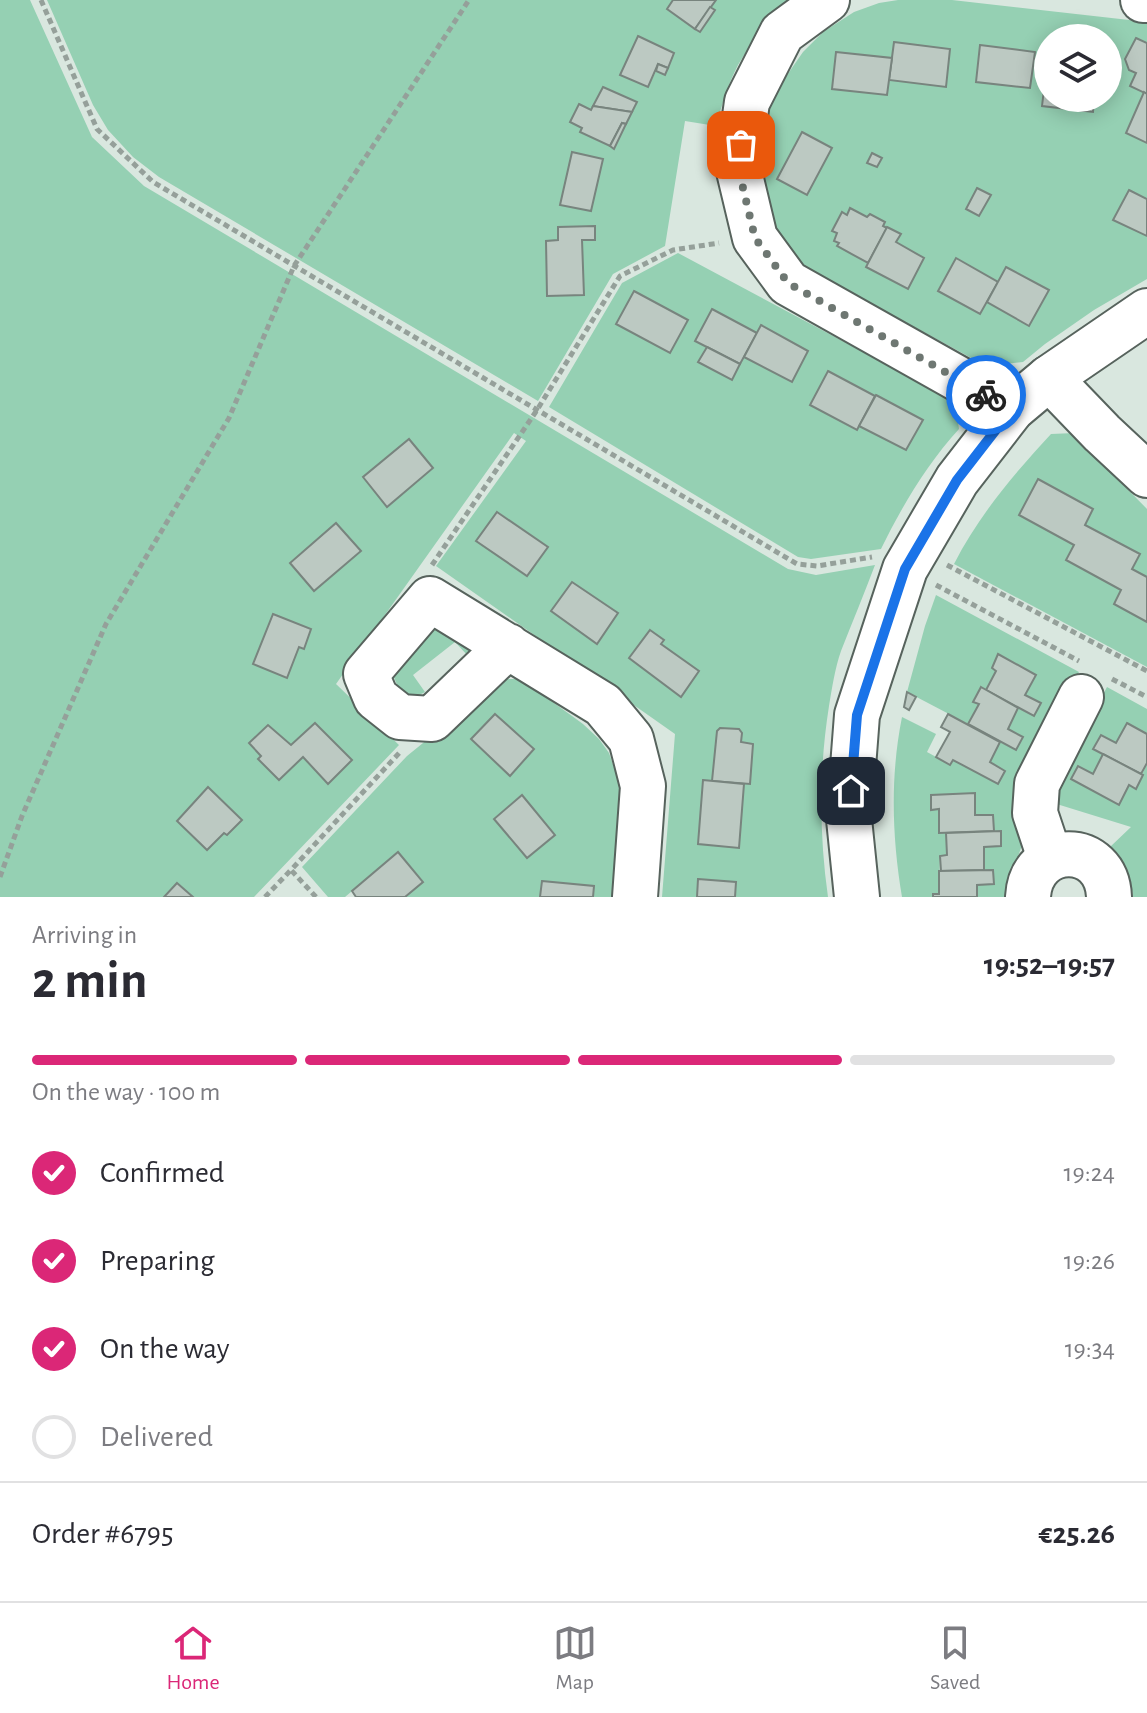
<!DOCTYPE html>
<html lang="en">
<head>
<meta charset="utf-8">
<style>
  :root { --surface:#fff; --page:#f2f2f3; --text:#2b2b33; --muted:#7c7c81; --line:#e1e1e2; --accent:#db2777 }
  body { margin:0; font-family:"Alegreya Sans",sans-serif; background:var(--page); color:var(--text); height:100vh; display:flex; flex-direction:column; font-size:30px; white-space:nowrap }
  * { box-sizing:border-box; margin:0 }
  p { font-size:26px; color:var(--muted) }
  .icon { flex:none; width:44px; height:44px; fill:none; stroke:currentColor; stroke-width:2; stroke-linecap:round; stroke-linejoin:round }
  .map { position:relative; height:897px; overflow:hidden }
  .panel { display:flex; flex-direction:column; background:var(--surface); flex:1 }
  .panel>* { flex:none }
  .buttons { position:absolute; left:1034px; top:24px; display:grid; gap:16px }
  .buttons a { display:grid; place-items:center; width:88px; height:88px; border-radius:50%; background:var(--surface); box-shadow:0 4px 20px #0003; font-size:40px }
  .pin { position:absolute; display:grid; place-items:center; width:68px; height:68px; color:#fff; margin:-34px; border-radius:16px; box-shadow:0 4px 12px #0006 }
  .courier { position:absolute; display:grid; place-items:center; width:80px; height:80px; margin:-40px; border:6px solid #1a73e8; border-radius:50%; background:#fff; color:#222; box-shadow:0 2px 10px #0007 }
  .summary em { font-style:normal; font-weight:700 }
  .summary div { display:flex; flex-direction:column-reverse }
  .summary { display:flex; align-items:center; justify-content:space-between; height:136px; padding:0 32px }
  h1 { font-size:52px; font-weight:700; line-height:60px }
  .bar { display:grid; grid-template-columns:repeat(4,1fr); gap:12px 8px; align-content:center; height:96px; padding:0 32px }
  .bar i { height:10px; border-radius:6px; background:var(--line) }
  .bar .active { background:var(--accent) }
  .bar p { grid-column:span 4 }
  .line { display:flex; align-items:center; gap:20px; padding:0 32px; border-top:2px solid var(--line) }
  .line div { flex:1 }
  ol { padding:0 32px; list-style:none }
  li { display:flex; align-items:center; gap:24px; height:88px }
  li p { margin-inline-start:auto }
  li .icon { padding:8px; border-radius:50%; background:var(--accent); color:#fff; stroke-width:4 }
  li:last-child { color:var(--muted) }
  li i { width:44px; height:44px; border:4px solid var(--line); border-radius:50% }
  .tab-bar { display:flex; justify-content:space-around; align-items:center; height:112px; border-top:2px solid var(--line); background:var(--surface); font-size:22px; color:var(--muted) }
  .tab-bar a { display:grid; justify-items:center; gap:4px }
  .tab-bar .active { color:var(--accent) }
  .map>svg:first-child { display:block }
  .green { fill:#95d0b3; fill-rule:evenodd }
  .building { fill:#bcc9c2; stroke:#78847e; stroke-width:2 }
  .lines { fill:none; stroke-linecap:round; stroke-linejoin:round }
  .minor-casing { stroke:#57635d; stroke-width:48 }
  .path { stroke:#95a09a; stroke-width:5; stroke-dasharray:6 4; stroke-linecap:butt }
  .minor { stroke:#fff; stroke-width:44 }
  .done { stroke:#6e7772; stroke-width:8; stroke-dasharray:0 14.4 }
  .route { stroke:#1a73e8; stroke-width:10 }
</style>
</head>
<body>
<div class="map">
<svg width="1147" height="897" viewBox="0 0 1147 897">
  <rect width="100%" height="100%" fill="#d9e7df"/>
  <g class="green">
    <path d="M0 0H30L92 137 144 186 788 569 816 575 875 565C864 594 852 623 841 651 835 668 832 688 829 706 819 769 819 833 828 897H735L736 882 699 879 697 897H662L675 734 436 566 526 441 514 433 336 684 399 745 254 897H193L177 883 164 897H0ZM409 439 433 468 387 506 363 477ZM498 512 547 546 526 576 477 541ZM336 524 360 551 314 591 290 564ZM572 582 618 613 597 644 551 611ZM273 614 311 629 304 648 299 647 287 678 254 664ZM650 630 664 640 661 644 699 672 681 697 630 658ZM315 723 351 760 328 784 303 757 279 780 258 758 280 737 281 736 291 745ZM720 728 739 729 742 733 741 742 753 744 750 784H744L738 848 698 844 703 781H712L717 731ZM209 788 242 820 227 835 224 833 207 850Z"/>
    <path d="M47 0H673L667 9 699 32 715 11 710 7 716 0H791C772 21 751 41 738 65 728 84 722 105 716 126L685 121 665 246 613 274 538 401 159 177 133 157 108 130 93 105ZM638 36 674 53 665 74 656 71 648 87ZM603 87 636 102 614 148 581 133 582 128 570 122 579 104 591 110ZM572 153 591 211 560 204ZM558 227H595V240H582L584 295H547L546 241 558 240Z"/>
    <path d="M898 0H952L1147 22V43L1136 38 1126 59 1129 70 1136 73 1130 86 1144 92 1126 132 1147 143V199L1129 190 1113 220 1147 236V279L1094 310 1045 344 1023 362 986 366 804 267 792 256 774 235 757 180 767 114 785 78 803 52 823 32 854 12 879 3ZM1048 38H1108V98H1094L1093 112 1043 106 1048 73ZM894 42 945 86 889 80 887 95 833 89 836 52 892 58ZM980 45 1034 52 1030 88 976 82ZM832 148 807 195 778 179ZM851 208 867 217 870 214 885 222 883 226 901 234 896 242 923 258 908 289 867 267 868 263 838 246 839 243 834 240 837 233 832 230 842 212 847 215ZM956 259 998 282 1007 267 1048 290 1029 325 987 302 980 314 939 291Z"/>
    <path d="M678 253 955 401 959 429C927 464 902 506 881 549L811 559 798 557 549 407 622 283ZM634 292 688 320 670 353 616 324ZM713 309 757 333 761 325 808 351 792 382 744 357 732 379 699 362 707 347 696 340ZM828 371 922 421 907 449 859 426 856 430 810 405Z"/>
    <path d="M1075 433 1089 450 1147 509V577L1132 569 1139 554 1085 525 1093 509 1038 479 1074 545 1067 560 1121 590 1114 604 1147 622V667L954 564C979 515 1014 474 1051 434Z"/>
    <path d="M936 595 1079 672 1033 759 1022 845 1012 874 1008 897H977V885L994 884 993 870H984V847L994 831 993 815H975L974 793 932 795 939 809V833H946L947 855 940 856 939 894H933V897H902C892 837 890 777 902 717L936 734 927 752 949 764 953 760 990 762 1000 742 1016 750 1023 738 1008 729 1018 708 1034 716 1041 703 1025 695 1036 675 999 654 992 667 996 671 986 690 980 688 973 701 979 704 968 724 907 692 925 626Z"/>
    <path d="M428 620 472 645 469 657 455 642 413 675 425 692C406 703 396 688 392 670Z"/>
    <path d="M502 679H521L583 724 599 739 609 753 621 787 616 897H593V886L542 881 540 897H405L423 881 398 852 345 897H328L302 867 407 756ZM495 714 534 749 472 740ZM521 795 555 835 527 858 494 819Z"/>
    <path d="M1107 687 1147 709V734L1127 723 1116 743 1101 735 1093 749 1103 754 1093 774 1078 766 1071 779 1119 805 1129 785 1136 789 1147 763V897H1133C1131 877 1123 861 1110 847L1131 827 1047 801Z"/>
  </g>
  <g class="building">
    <path d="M673 0H716L695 29 667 9Z"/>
    <path d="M710 7 715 10 700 32 695 29Z"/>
    <path d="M638 36 674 53 668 68 658 64 648 87 620 75Z"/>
    <path d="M1136 38 1147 43V94L1130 86 1136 73 1129 70 1125 59Z"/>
    <path d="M894 42 950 49 946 87 889 80Z"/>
    <path d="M980 45 1035 52 1030 88 976 82Z"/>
    <path d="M836 52 892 58 887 95 832 89Z"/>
    <path d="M658 64 668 68 665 75 656 71Z"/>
    <path d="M1046 73H1048V98H1094L1093 112 1042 106Z"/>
    <path d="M603 87 637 102 632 112 593 106Z"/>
    <path d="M1144 92 1147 94V143L1126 133Z"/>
    <path d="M579 104 591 110 593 106 632 112 626 124 622 123 610 146 580 132 582 128 570 122Z"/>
    <path d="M622 123 626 124 614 149 610 146Z"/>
    <path d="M802 132 832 148 807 195 777 179Z"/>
    <path d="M572 152 603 159 591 211 560 205Z"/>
    <path d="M872 153 882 158 877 167 867 163Z"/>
    <path d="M977 188 991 195 979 216 966 209Z"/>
    <path d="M1129 190 1147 199V236L1113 220Z"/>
    <path d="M850 208 867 217 870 214 885 222 883 226 887 228 868 263 837 246 839 243 834 241 837 233 832 231 842 212 847 215Z"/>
    <path d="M595 226V240H582L584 295 547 296 546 241 558 240V227Z"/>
    <path d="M887 227 901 234 896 242 924 258 908 289 866 267Z"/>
    <path d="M956 258 998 282 980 314 938 291Z"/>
    <path d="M1006 267 1049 290 1029 326 987 302Z"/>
    <path d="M634 291 688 320 670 353 616 324Z"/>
    <path d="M712 309 757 333 740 364 695 341Z"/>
    <path d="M761 325 808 351 792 382 744 357Z"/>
    <path d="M707 347 740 364 732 380 698 362Z"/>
    <path d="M828 371 875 396 857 430 810 405Z"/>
    <path d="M876 395 923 420 906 450 859 426Z"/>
    <path d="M409 439 433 468 387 507 363 477Z"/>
    <path d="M1038 479 1093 509 1085 525 1140 554 1132 569 1147 577V622L1114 604 1121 590 1066 560 1074 545 1019 515Z"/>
    <path d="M497 512 548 547 527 576 476 541Z"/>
    <path d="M336 523 361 551 314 591 290 563Z"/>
    <path d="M572 582 618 613 597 644 551 611Z"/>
    <path d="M273 614 311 629 304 649 299 647 287 678 253 664Z"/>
    <path d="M650 630 664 640 661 644 699 671 681 697 629 658Z"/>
    <path d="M998 654 1036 675 1025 695 1041 703 1034 716 986 690 996 671 992 668Z"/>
    <path d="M981 687 1018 708 1008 729 1023 737 1016 750 968 724 979 704 973 702Z"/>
    <path d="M907 692 916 697 909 710 904 707Z"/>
    <path d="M495 714 534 749 510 776 471 739Z"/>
    <path d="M948 714 1000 742 990 762 1005 771 998 784 953 760 950 765 936 757 950 732 941 727Z"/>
    <path d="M315 723 352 760 328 784 303 757 279 780 258 759 261 756 249 743 268 725 291 745Z"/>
    <path d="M1127 723 1147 734V763L1141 774 1093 749 1101 735 1116 743Z"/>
    <path d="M720 728 739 729 742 733 741 742 753 744 750 784 712 781 717 731Z"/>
    <path d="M1103 754 1143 775 1136 789 1129 785 1119 805 1071 779 1078 766 1093 774Z"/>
    <path d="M703 780 744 784 739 848 698 844Z"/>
    <path d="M208 787 242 820 227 835 224 833 207 850 177 821Z"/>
    <path d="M975 793V815H993L994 831 939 833V809L931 810V795Z"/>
    <path d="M522 795 555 835 527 858 494 819Z"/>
    <path d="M1001 831V846L984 847V870L941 871 940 856 947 855 946 833Z"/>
    <path d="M398 852 423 882 405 897H356L352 891Z"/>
    <path d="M993 870 994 884 977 885V897H933V894H939V871Z"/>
    <path d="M698 879 736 882 735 897H697Z"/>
    <path d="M542 881 594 886 593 897H540Z"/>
    <path d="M177 883 193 897H164Z"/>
  </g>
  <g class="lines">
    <defs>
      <g id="minor">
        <path d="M827 0 782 33 747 102 738 167 755 238 788 283 1012 409"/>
        <path d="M1143 0H1147"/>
        <path d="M1049 378 1102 433 1147 475"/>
        <path d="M508 646 432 719 400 717 376 698 366 674 430 599 603 705 631 739 643 786 635 897"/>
        <path d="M1050 858 1035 813 1037 784 1081 697"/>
        <path d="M857 897 849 819 857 715 905 569 957 480 1012 409 1049 378 1147 311"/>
        <path d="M1028 897C1031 840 1107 840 1109 897"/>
      </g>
    </defs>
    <use href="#minor" class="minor-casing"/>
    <g class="path">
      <path d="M41 0 97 129 153 182 797 564 817 566 872 557"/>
      <path d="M432 565 537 410 620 276 673 250 719 243"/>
      <path d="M947 565 1147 671"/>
      <path d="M936 585 1079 661"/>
      <path d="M1112 679 1147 697"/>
      <path d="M0 877 22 816 106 624 229 418 294 266 469 0"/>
      <path d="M265 897 291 870"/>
      <path d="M316 897 291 870 401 751"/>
    </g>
    <use href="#minor" class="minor"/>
  </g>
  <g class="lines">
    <path class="done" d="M741 145 738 167 755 238 788 283 986 395"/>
    <path class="route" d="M851 791 857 715 905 569 957 480 1012 409 986 395"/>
  </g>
</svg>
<div class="buttons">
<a><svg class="icon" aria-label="layers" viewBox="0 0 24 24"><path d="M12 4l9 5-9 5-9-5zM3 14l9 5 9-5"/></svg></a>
</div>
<div class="pin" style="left:741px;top:145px;background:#ea580c"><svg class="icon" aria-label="bag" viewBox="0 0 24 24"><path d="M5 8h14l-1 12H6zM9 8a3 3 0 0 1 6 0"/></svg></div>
<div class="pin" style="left:851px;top:791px;background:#1f2937"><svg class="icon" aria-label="home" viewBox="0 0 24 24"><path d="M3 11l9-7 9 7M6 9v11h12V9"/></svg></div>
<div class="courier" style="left:986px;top:395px"><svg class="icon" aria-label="bike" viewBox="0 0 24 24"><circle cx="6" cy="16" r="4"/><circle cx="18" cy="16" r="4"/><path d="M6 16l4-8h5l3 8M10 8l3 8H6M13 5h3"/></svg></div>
</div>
<section class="panel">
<div class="summary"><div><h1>2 min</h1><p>Arriving in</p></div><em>19:52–19:57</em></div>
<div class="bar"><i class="active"></i><i class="active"></i><i class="active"></i><i></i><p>On the way · 100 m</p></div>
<ol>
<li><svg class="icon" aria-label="check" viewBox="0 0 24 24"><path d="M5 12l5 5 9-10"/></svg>Confirmed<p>19:24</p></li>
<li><svg class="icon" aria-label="check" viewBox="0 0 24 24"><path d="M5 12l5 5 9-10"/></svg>Preparing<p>19:26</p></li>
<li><svg class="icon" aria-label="check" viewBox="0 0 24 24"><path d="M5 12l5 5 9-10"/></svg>On the way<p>19:34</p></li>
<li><i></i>Delivered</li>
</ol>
<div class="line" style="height:104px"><div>Order #6795</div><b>€25.26</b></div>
</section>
<nav class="tab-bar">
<a class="active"><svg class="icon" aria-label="home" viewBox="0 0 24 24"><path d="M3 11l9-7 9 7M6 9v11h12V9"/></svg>Home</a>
<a><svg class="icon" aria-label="map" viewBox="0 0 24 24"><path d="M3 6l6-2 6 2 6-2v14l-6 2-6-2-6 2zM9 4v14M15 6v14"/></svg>Map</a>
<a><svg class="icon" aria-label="saved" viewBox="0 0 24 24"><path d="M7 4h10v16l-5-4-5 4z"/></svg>Saved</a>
</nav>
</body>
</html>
